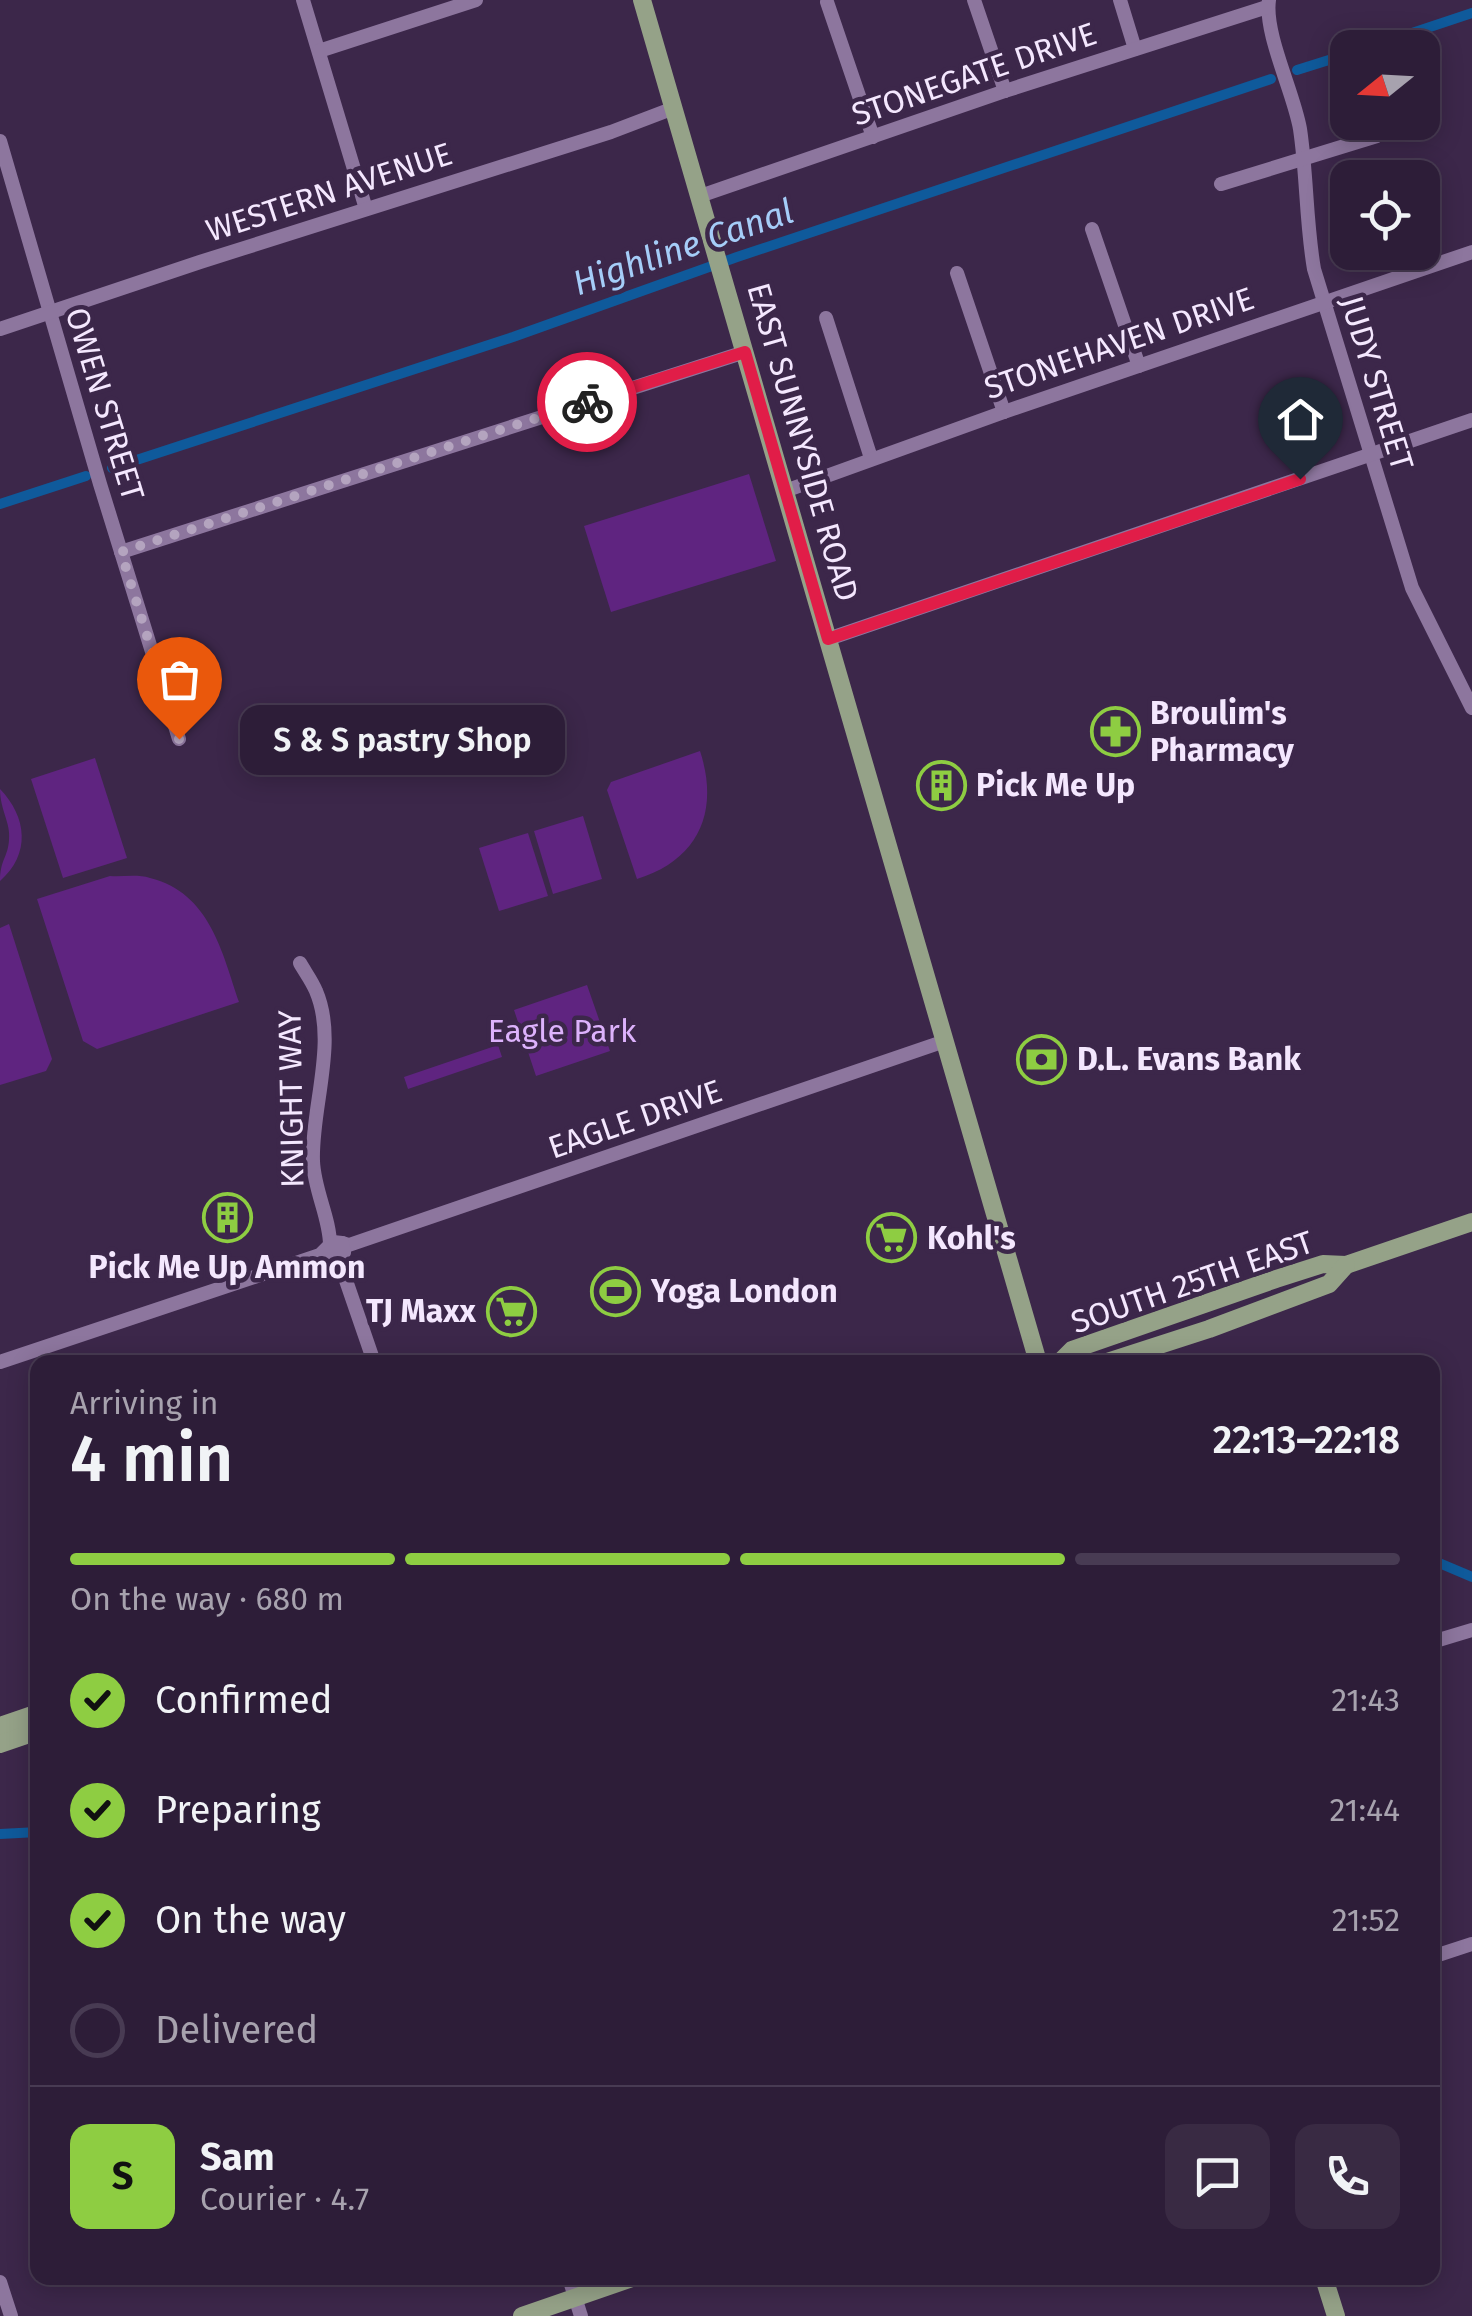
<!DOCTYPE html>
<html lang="en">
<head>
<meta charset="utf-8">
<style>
  :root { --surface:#2d1d38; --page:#392a43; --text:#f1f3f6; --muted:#a7a2ae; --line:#483b53; --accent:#8ecd42 }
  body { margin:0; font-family:"Fira Sans",sans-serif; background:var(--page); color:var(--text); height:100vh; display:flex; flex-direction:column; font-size:38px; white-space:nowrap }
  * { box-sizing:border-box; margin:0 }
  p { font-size:32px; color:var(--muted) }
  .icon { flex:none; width:55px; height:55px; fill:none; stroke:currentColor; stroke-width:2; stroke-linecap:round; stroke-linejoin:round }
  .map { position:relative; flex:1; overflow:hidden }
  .side { position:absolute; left:30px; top:1355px; width:1410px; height:930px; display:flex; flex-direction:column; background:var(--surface); border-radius:20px; box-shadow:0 5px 25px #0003,0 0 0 2px var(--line) }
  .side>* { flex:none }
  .needle { width:65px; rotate:252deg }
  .fabs { position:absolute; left:1330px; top:30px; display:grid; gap:20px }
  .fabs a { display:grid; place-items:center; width:110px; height:110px; border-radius:20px; background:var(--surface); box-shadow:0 5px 25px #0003,0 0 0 2px var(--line); font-size:50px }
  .pin { position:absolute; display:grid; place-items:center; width:85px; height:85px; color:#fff; margin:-102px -42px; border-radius:50% 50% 50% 0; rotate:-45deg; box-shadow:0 0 10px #0007 }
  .pin .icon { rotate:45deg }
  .courier { position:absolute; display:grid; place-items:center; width:100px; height:100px; margin:-50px; border:8px solid #e11d48; border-radius:50%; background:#fff; color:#222; box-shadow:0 2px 12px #0007 }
  .bubble { position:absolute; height:70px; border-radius:20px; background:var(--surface); box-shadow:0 5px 25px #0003,0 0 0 2px var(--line); font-size:32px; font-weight:600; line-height:70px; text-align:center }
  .summary em { font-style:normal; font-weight:600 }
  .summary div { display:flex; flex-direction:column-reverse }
  .summary { display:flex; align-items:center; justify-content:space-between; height:170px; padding:0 40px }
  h1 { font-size:65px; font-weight:600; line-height:75px }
  .bar { display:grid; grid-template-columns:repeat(4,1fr); gap:15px 10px; align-content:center; height:120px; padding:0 40px }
  .bar i { height:12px; border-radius:8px; background:var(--line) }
  .bar .on { background:var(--accent) }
  .bar p { grid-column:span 4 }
  .line { display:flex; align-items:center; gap:25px; padding:0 40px; border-top:2px solid var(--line) }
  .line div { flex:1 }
  .round { display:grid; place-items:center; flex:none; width:105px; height:105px; border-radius:20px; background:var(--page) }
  ol { padding:0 40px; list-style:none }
  li { display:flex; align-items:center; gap:30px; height:110px }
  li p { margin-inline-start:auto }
  li .icon { padding:10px; border-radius:50%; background:var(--accent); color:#111; stroke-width:4 }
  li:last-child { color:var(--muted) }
  li i { width:55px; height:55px; border:5px solid var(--line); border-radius:50% }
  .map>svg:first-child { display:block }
  .park { fill:#5f2480 }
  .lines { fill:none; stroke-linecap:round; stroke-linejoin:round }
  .canal { stroke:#0f5a9b; stroke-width:10 }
  .minor { stroke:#8d769e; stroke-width:14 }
  .major { stroke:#95a288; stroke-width:18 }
  .done { stroke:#b4a4bf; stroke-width:10; stroke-dasharray:0 18 }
  .route { stroke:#e11d48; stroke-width:12 }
  .labels { text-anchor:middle; stroke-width:9; stroke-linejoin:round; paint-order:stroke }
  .street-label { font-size:32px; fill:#f4e7fe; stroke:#3c274a }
  .poi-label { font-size:32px; font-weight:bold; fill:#f4e7fe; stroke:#3c274a; text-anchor:start }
  .park-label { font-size:32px; fill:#ddb2fc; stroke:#3c274a }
  .water-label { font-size:35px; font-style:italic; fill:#a5cdf8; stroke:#3c274a }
</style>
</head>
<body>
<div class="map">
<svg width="1472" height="2316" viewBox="0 0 1472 2316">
  <rect width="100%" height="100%" fill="#3c274a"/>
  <g class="park">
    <path d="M749 474 776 561 611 612 584 526Z"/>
    <path d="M700 751C720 812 698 860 637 879L607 790 611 782Z"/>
    <path d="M95 758 127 858 63 878 31 779Z"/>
    <path d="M0 789C27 817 31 854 0 881 0 860 8 857 9 840 11 823 0 810 0 789Z"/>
    <path d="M583 816 602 879 553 894 534 831Z"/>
    <path d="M528 833 548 896 499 911 479 848Z"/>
    <path d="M110 876C122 877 138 874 150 878 210 893 222 952 239 1002L97 1049 83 1041 37 899Z"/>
    <path d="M9 924 52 1059 46 1071 0 1085V928Z"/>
    <path d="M587 985 610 1051 536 1076 514 1010Z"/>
    <path d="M498 1045 502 1057 408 1089 404 1077Z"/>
  </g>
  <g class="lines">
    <g class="canal">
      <path d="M1367 48 1472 13"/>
      <path d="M1297 70 1348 54"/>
      <path d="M112 468 513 337 737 257 1271 79"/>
      <path d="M0 504 86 476"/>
      <path d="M1432 1560 1472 1577"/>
      <path d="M0 1834 38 1832"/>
    </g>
    <g class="minor">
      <path d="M303 0 366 209"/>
      <path d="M974 0 1005 91"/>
      <path d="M1120 0 1135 49"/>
      <path d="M1269 0C1264 34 1294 93 1300 129 1307 176 1306 223 1314 269L1412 588 1472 708"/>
      <path d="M827 2 873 137"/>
      <path d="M319 51 476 0"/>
      <path d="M0 141 100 484 179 739"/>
      <path d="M1221 184 1377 136"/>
      <path d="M700 196 1005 91 1267 7"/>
      <path d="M1092 229 1139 366"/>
      <path d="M957 273 1004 412"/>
      <path d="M826 318 871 458"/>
      <path d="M0 329 200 262 611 132 674 108"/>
      <path d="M785 491 1004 412 1472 252"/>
      <path d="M121 552 745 352"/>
      <path d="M828 639 1472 420"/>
      <path d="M300 963C305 972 312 981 316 991 338 1042 311 1108 313 1161 314 1190 330 1218 330 1245"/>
      <path d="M342 1243 349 1245 945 1041"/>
      <path d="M334 1257 340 1263 374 1362"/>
      <path d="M0 1362 320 1255 333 1242 342 1243 344 1252 334 1257 329 1249"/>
      <path d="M1432 1642 1472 1630"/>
      <path d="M1432 1957 1472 1944"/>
      <path d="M569 2278 581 2316"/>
      <path d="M0 2282 11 2316"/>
    </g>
    <g class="major">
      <path d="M642 0 1038 1362"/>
      <path d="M1060 1362 1072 1350 1276 1279 1323 1264 1346 1265 1472 1222"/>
      <path d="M1107 1362 1209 1329 1329 1284 1346 1265"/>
      <path d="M0 1726 38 1713"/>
      <path d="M0 1744 38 1731"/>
      <path d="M1324 2278 1336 2316"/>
      <path d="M522 2316 632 2278"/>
    </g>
  </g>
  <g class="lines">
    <path class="done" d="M179 739 121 552 587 402"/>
    <path class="route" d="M587 402 745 352 828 639 1300 479"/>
  </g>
  <defs>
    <symbol id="pharmacy-ring" viewBox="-11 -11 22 22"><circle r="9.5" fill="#3c274a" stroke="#8ecd42" stroke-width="1.5"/><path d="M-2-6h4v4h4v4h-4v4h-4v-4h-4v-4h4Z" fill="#8ecd42"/></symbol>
    <symbol id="building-ring" viewBox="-11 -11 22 22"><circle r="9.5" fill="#3c274a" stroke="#8ecd42" stroke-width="1.5"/><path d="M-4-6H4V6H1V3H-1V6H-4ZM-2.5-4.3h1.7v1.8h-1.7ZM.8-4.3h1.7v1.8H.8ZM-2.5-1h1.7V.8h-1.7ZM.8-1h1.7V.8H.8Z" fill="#8ecd42"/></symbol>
    <symbol id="bank-ring" viewBox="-11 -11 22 22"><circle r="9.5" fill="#3c274a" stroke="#8ecd42" stroke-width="1.5"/><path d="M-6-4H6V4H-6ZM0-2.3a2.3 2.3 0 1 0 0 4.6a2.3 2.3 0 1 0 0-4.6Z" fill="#8ecd42"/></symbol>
    <symbol id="supermarket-ring" viewBox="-11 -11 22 22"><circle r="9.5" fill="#3c274a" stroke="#8ecd42" stroke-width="1.5"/><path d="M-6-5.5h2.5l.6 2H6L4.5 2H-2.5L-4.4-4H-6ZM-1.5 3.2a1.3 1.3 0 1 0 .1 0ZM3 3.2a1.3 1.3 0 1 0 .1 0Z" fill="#8ecd42"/></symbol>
    <symbol id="stadium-ring" viewBox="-11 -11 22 22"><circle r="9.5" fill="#3c274a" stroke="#8ecd42" stroke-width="1.5"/><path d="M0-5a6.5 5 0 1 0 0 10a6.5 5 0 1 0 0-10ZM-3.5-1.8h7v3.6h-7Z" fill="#8ecd42"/></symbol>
  </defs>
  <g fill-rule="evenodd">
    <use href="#pharmacy-ring" x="1088" y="704" width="55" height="55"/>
    <use href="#building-ring" x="914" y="758" width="55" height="55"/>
    <use href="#bank-ring" x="1014" y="1032" width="55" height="55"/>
    <use href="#building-ring" x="200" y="1190" width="55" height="55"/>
    <use href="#supermarket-ring" x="864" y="1210" width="55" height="55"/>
    <use href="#stadium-ring" x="588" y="1264" width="55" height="55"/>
    <use href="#supermarket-ring" x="484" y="1284" width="55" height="55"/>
  </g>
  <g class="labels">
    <g class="street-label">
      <text transform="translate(974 74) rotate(-19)" y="11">STONEGATE DRIVE</text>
      <text transform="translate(329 192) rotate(-18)" y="11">WESTERN AVENUE</text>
      <text transform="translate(1119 343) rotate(-19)" y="11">STONEHAVEN DRIVE</text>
      <text transform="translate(1377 383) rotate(73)" y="11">JUDY STREET</text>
      <text transform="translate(105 404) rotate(73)" y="11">OWEN STREET</text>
      <text transform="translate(803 442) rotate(74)" y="11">EAST SUNNYSIDE ROAD</text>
      <text transform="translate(291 1099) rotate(-91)" y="11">KNIGHT WAY</text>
      <text transform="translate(635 1119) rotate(-19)" y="11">EAGLE DRIVE</text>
      <text transform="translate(1192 1282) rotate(-19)" y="11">SOUTH 25TH EAST</text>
    </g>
    <g class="poi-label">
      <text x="1150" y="724">Broulim's<tspan x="1150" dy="37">Pharmacy</tspan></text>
      <text x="976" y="796">Pick Me Up</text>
      <text x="1077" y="1070">D.L. Evans Bank</text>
      <text x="927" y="1249">Kohl's</text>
      <text x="227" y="1278" text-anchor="middle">Pick Me Up Ammon</text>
      <text x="651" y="1302">Yoga London</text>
      <text x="476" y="1322" text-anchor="end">TJ Maxx</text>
    </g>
    <g class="park-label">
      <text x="562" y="1042">Eagle Park</text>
    </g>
    <g class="water-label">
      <text transform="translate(683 247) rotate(-19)" y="12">Highline Canal</text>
    </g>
  </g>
</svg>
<div class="fabs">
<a><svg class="needle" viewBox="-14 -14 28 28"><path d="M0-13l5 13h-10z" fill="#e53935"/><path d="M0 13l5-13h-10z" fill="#a7a2ae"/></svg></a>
<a><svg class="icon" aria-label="locate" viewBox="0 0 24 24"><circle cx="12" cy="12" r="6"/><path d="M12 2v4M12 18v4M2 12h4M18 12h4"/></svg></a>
</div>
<div class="pin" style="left:179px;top:739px;background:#ea580c"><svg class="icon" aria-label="bag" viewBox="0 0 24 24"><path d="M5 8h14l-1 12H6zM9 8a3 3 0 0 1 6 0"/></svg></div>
<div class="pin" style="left:1300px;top:479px;background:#1f2937"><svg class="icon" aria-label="home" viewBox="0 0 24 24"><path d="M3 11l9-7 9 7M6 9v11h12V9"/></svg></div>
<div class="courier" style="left:587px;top:402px"><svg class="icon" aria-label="bike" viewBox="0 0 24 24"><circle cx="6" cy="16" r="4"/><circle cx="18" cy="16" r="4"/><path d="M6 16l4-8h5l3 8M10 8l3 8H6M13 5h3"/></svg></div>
<div class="bubble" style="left:240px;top:705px;width:325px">S &amp; S pastry Shop</div>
<section class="side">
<div class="summary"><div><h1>4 min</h1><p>Arriving in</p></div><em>22:13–22:18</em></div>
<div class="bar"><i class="on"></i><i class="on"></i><i class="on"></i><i></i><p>On the way · 680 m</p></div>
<ol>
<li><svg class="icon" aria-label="check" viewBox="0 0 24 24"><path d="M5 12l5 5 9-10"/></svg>Confirmed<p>21:43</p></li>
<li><svg class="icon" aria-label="check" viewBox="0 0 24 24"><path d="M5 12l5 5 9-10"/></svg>Preparing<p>21:44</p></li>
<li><svg class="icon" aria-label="check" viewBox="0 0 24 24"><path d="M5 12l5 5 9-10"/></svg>On the way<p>21:52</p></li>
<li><i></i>Delivered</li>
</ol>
<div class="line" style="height:180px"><b class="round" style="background:var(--accent);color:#111">S</b><div><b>Sam</b><p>Courier · 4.7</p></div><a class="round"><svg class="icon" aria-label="chat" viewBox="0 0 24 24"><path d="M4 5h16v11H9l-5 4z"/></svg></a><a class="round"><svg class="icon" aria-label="phone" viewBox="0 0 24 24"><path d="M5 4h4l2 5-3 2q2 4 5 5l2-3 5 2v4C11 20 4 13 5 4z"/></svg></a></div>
</section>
</div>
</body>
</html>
